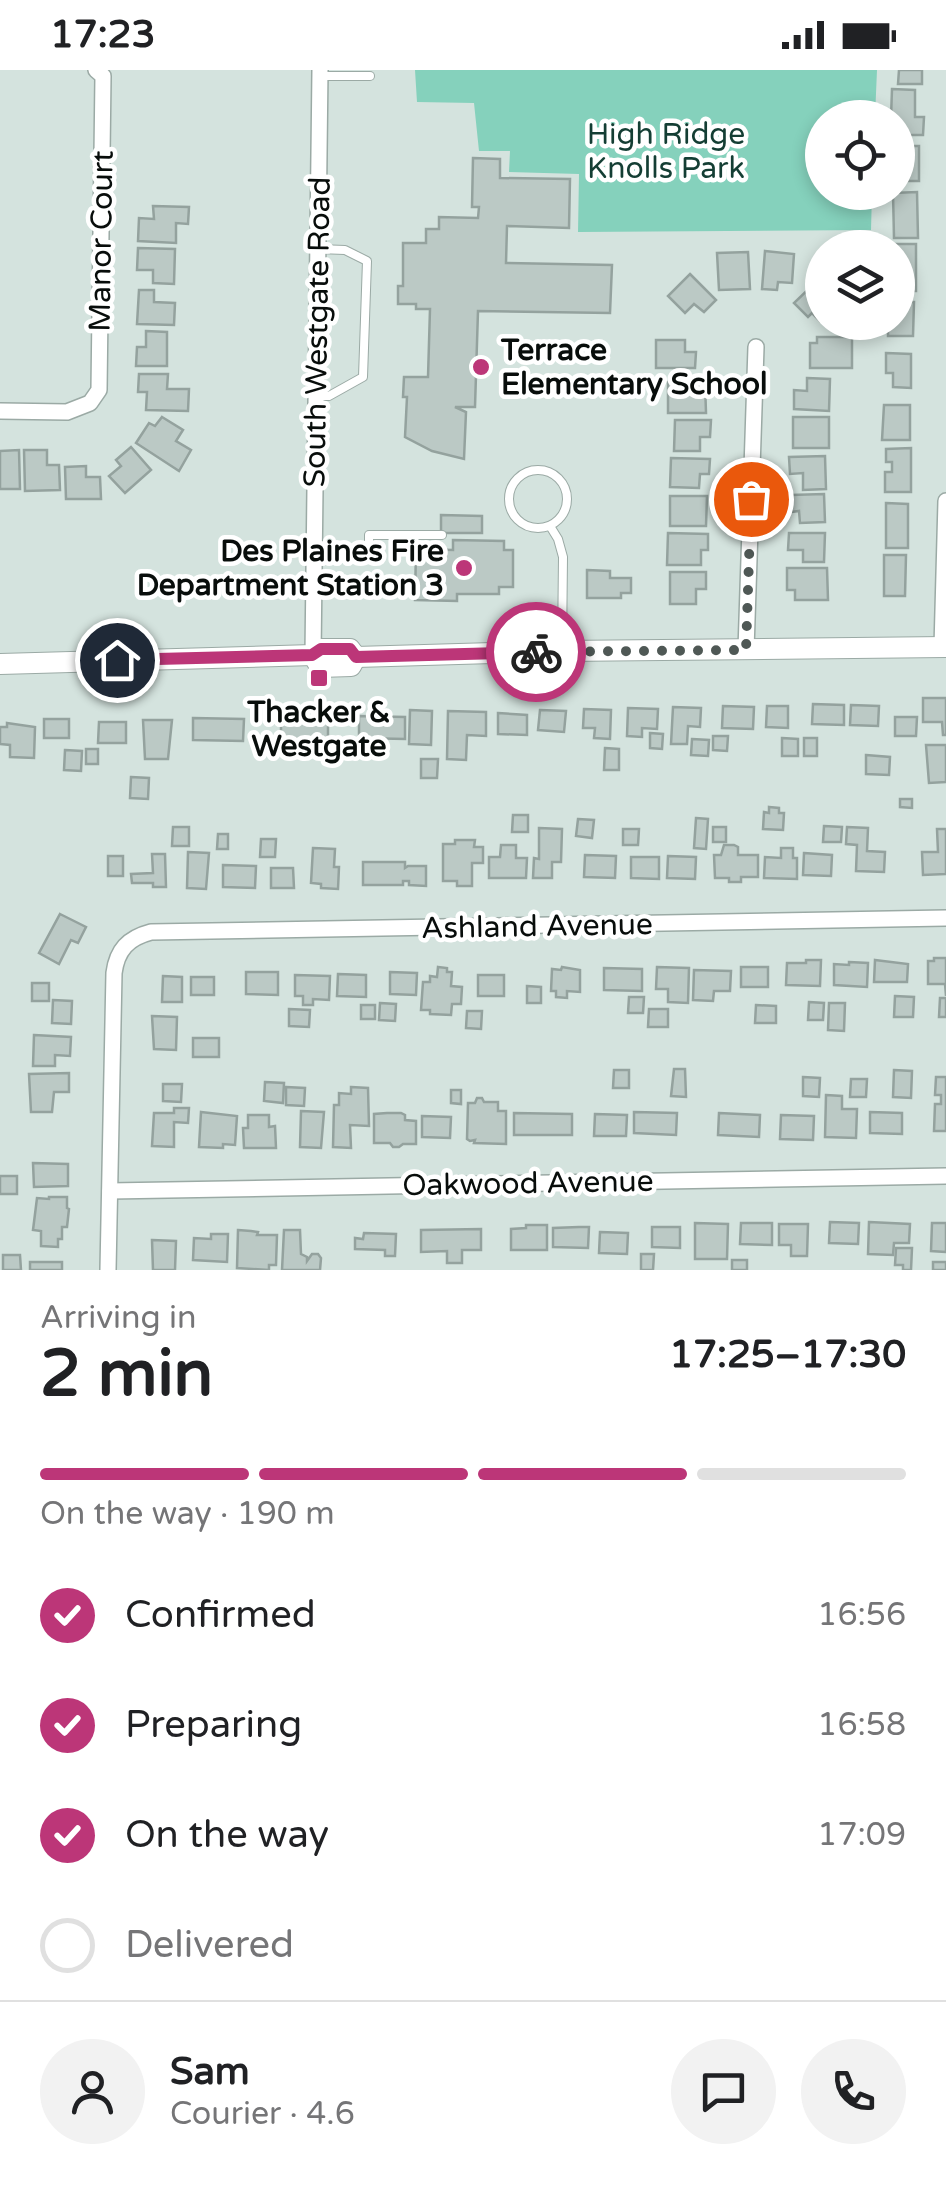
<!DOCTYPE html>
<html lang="en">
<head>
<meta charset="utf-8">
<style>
  :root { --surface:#fff; --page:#f2f2f2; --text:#202124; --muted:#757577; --line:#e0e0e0; --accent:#bc3678 }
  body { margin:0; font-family:"Varela Round",sans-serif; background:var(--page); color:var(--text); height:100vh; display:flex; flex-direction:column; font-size:38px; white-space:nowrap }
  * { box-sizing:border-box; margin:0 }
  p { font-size:32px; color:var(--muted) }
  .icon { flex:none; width:55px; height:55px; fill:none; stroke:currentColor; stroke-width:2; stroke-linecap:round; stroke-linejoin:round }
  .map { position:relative; height:1200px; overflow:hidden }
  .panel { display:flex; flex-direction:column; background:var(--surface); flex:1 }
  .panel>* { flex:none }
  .controls { position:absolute; left:805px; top:30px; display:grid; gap:20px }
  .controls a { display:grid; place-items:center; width:110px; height:110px; border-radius:50%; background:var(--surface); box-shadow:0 5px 15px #0003; font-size:50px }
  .pin { position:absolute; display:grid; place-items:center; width:85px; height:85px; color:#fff; margin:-42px; border:5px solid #fff; border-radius:50%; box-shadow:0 2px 10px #0007 }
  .courier { position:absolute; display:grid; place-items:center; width:100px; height:100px; margin:-50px; border:8px solid #bc3678; border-radius:50%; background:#fff; color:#222; box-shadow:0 2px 12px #0007 }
  .summary em { font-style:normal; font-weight:700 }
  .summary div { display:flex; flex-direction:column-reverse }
  .summary { display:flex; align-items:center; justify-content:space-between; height:170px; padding:0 40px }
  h1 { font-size:65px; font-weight:700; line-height:75px }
  .bar { display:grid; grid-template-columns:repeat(4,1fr); gap:15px 10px; align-content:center; height:120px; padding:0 40px }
  .bar i { height:12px; border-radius:8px; background:var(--line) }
  .bar .active { background:var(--accent) }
  .bar p { grid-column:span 4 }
  .line { display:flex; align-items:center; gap:25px; padding:0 40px; border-top:2px solid var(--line) }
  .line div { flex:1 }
  .round { display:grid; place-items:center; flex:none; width:105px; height:105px; border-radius:52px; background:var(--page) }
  ol { padding:0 40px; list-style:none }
  li { display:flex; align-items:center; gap:30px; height:110px }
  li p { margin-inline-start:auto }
  li .icon { padding:10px; border-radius:50%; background:var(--accent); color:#fff; stroke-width:4 }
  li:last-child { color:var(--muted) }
  li i { width:55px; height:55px; border:5px solid var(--line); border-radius:50% }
  .status { display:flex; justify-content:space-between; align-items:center; height:70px; padding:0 50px; background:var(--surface); direction:ltr }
  .status svg { height:28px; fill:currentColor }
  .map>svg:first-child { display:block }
  .green { fill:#85d1bc }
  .building { fill:#bbc9c5; stroke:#94a29e; stroke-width:2.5 }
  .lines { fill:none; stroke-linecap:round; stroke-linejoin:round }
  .service-casing { stroke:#9baaa5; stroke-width:10 }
  .minor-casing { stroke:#9baaa5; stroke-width:18 }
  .secondary-casing { stroke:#9baaa5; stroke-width:22 }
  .service { stroke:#fff; stroke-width:8 }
  .minor { stroke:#fff; stroke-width:15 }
  .secondary { stroke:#fff; stroke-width:20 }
  .done { stroke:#4f5855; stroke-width:10; stroke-dasharray:0 18 }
  .route { stroke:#bc3678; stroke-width:12 }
  .poi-dot { fill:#bc3678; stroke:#fff; stroke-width:4 }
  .labels { text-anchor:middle; stroke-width:9; stroke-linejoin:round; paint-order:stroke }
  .park-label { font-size:30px; fill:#143e34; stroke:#fff }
  .street-label { font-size:30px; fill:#080d0b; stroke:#fff }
  .poi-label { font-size:30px; font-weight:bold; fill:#080d0b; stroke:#fff; text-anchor:start }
</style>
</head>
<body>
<div class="status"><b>17:23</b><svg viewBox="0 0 49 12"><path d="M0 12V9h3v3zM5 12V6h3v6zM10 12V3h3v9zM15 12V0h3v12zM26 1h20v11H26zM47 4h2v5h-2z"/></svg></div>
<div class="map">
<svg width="946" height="1200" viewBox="0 0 946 1200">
  <rect width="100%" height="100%" fill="#d4e3de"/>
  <path class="green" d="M415 0H877L875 47 822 48V122L872 123 871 160 578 162 579 104 509 102 510 81H479L474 33 417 32Z"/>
  <g class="building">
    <path d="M899 0H922V14H898Z"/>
    <path d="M892 19 915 20V47H924L923 65H898V48H891Z"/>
    <path d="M899 76H919V111H898Z"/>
    <path d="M473 88 500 89V108L570 109 569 158 507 156 506 193 612 195 610 243 478 241 475 337H455L466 342 464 389 432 381 405 367 407 327H403L404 307H428L430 239H416V234H398V216H403V173H426V159H439V147L478 148 479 137H472Z"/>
    <path d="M917 122 918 168H894L893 123Z"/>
    <path d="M153 136 189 137 188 154 176 153V173L138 171 139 148 154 149Z"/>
    <path d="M893 174H916V221H898V178H893Z"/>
    <path d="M138 178 175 179 174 214 153 213V200H137Z"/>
    <path d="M765 181 794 184 792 213 778 212 777 220 762 219Z"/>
    <path d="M748 182 750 219 719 220 717 183Z"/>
    <path d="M690 204 716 230 704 242 694 234 685 243 668 226Z"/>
    <path d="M821 207 822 249 820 251 812 243 808 247 794 233Z"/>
    <path d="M139 220H154V232L175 233 174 255 137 254Z"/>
    <path d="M898 232H914L913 266H888V252H898Z"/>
    <path d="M146 261 167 262V296H136L137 277H146Z"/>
    <path d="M817 267H852V298H810V273H817Z"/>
    <path d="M656 270H685V282H696L695 298H656Z"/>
    <path d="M886 283 911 284V318L893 317V303H886Z"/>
    <path d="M139 304H168L167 319H189L188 341 146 340 147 322H138Z"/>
    <path d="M807 308 830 309 829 341 794 339V320L807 321Z"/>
    <path d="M668 312H705L706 343H668Z"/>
    <path d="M884 335H910V370H882Z"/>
    <path d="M162 347 183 360 176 371 191 380 179 401 136 373 149 353 155 356Z"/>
    <rect x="793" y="347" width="36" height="31"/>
    <path d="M675 350H711L710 367H700V381H674Z"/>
    <path d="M131 377 151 400 125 423 109 406 121 396 116 390Z"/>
    <path d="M911 378V422H885V402H892V392H886V379Z"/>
    <path d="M19 380 20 419H0V381Z"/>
    <path d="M24 380H47V395H59L60 420 25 421Z"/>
    <path d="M825 386 826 419 803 420V403L790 404 789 387Z"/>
    <path d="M671 388 710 389 709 404H700L699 418 670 417Z"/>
    <path d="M86 396V407H100L101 429H66L65 397Z"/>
    <path d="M824 424 825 452 800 453 799 441 791 442V425Z"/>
    <path d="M670 426H707L706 456H670Z"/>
    <path d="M886 433 908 434V478H886Z"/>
    <path d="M441 445 482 446V463H441Z"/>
    <path d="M668 463 708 464V480H701V495H667Z"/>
    <path d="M789 463H825L824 492H803V480H788Z"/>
    <path d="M453 470 504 471V480H513V517H499V524H457V531L415 530 416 479 453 480Z"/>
    <path d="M884 485H906L905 526H884Z"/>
    <path d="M787 498H827L828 530H795V520H787Z"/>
    <path d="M587 500 610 501V508H631V523H621V528H587Z"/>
    <path d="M670 502H706V519H696V534H670Z"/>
    <path d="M923 628H946V665H943L942 652H923Z"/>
    <path d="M813 634 844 635V655L812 654Z"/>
    <path d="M851 635 879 636 878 656 850 655Z"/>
    <path d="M723 636 754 637 753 659 722 658Z"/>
    <path d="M767 636H788V658L766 657Z"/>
    <path d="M673 637 701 638 700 657 688 656 687 674H671Z"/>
    <path d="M628 638 658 639 657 659 642 658V667L627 666Z"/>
    <path d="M584 639 611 640 610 669 594 668 595 658H583Z"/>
    <path d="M410 640 432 641 431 675 409 674Z"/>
    <path d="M540 640 566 641 564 662 538 660Z"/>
    <path d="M448 641 486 642V666L467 665 466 690 447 689Z"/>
    <path d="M498 643 527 645V665L498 664Z"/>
    <path d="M281 645 301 646V650H328V669H281Z"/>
    <path d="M359 646 405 647V669L359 668Z"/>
    <path d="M895 647H917L916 666H895Z"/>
    <path d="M193 648 244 649 243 671 193 670Z"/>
    <rect x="44" y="649" width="25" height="19"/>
    <path d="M143 650H172L168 689H145Z"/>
    <path d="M99 652H126V673H98Z"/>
    <path d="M7 653 35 657 34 688 10 687V675L0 674V657H7Z"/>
    <path d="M650 663 663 664 662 679 650 678Z"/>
    <path d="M713 666H728L727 681 713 680Z"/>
    <path d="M782 668 798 669V686H782Z"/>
    <rect x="804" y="668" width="13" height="18"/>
    <path d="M692 669 709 670 708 686 691 685Z"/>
    <path d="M926 675H946V712L929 713Z"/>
    <path d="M605 678 619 679V700H604Z"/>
    <rect x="86" y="679" width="12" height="15"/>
    <path d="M65 680 82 681 81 701 64 700Z"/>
    <path d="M866 685 890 687 889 705 866 704Z"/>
    <path d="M421 689H438L437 708H421Z"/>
    <path d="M131 707 149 708 148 729 130 728Z"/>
    <path d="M900 729H912V738L900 737Z"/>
    <path d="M769 737 779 738V743H784L783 760 763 759 764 742 769 743Z"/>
    <path d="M513 745H528V762H512Z"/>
    <path d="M696 748 708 749 706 779 694 778Z"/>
    <path d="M578 749 594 750 592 768 576 766Z"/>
    <path d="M824 756 842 757 841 772H823Z"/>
    <path d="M173 757H189V776H172Z"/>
    <rect x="713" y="757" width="13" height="15"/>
    <path d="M847 757 868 758 867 781 885 782 884 802 856 801 857 775 846 774Z"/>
    <path d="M539 758 562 759 561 792H552V808H533L534 788 539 789Z"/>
    <path d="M623 759H639L638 775H623Z"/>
    <path d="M937 759H946V804L923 805 922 782H938Z"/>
    <path d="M218 764H228V779H217Z"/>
    <path d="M261 769H276L275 787H260Z"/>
    <path d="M455 770H475L474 777H483V793H472V816H457V811H443V774H455Z"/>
    <path d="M501 775H516V788H527L526 808H489V787H500Z"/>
    <path d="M724 775H734L738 777V785H758V807H741V812H729V808H715L714 785H721Z"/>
    <path d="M313 778 335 779 334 797H339L338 819 321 818V814L311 813Z"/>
    <path d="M781 778H793V788H797V809L764 808 765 787 781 788Z"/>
    <path d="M188 782 209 783 206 819 187 818Z"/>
    <path d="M804 783 832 785 831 806 803 805Z"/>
    <path d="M152 784H165L166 817H153V813H132L131 804 153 803Z"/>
    <path d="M585 785 616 786 615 808 584 807Z"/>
    <rect x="108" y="786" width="15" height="20"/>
    <path d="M668 786 696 787 695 809 667 808Z"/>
    <path d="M631 787H659V809L631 808Z"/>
    <path d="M363 792H405V798L408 796H426V816L409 815V811H403V815H363Z"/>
    <path d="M223 795 256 796 255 818 223 817Z"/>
    <path d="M271 798H293L294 818H271Z"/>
    <path d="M60 844 86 857 78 873 71 870 59 894 39 883Z"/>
    <path d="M934 888H946V926L945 914H928V891H934Z"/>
    <path d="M806 890H821L820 916 786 915 787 893H806Z"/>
    <path d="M875 890 908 894 907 912H874Z"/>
    <path d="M849 892 868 893 867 917 834 915V894L849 895Z"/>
    <path d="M438 897 447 898V902H452L451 916 462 917 461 934H452L451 945 430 944V940H421L423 912H430V906L437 907Z"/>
    <path d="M562 897 580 900V922L567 921V928L556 927V921H551L552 899 561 900Z"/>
    <path d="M657 897 689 898 688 933 668 932V919H656Z"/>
    <rect x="741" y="897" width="27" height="20"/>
    <path d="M604 898 642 899V921L604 920Z"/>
    <path d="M694 900 731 901 730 921H714L713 931 693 930Z"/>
    <path d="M246 902H278V925L246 924Z"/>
    <path d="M390 902 417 903 416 925 390 924Z"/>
    <path d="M338 904 366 905V927L337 926Z"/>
    <path d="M295 905 330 906 329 930 313 929V935H303V926H295Z"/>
    <rect x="478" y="905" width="26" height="21"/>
    <path d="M163 906 182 907V932H162Z"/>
    <rect x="191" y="907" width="23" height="18"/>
    <rect x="32" y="913" width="17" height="18"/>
    <path d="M527 916 541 917V933H527Z"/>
    <path d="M895 926 914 927 913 947H894Z"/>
    <path d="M629 927H644L643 943H628Z"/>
    <path d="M940 928H946V947H939Z"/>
    <path d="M53 930 72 931 71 954 52 953Z"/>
    <path d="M809 932 824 933 823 950H808Z"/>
    <path d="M380 933 396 934 395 951 379 950Z"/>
    <path d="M829 933H845L844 961 828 960Z"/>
    <rect x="361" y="935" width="14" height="14"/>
    <path d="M756 935 776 936V953H755Z"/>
    <path d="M289 939 310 940 309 957 289 956Z"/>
    <path d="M649 939H668V957H648Z"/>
    <path d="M467 941H482L481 959 466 958Z"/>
    <path d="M152 946 177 947 176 980 154 979Z"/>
    <path d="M34 965 71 967 70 986 55 985V996H33Z"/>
    <rect x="193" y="968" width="26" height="19"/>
    <path d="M674 999H685L686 1027 671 1026Z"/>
    <path d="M614 1000H629V1018H613Z"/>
    <path d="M894 1000 912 1001 911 1028 893 1027Z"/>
    <path d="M69 1003V1022H54L52 1042H31L29 1004Z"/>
    <path d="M803 1007 820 1008 819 1027 803 1026Z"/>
    <path d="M936 1007H946V1061H934L935 1034H941V1025H935Z"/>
    <path d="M851 1009H867L866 1027H850Z"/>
    <path d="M265 1012 284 1013 283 1033 264 1031Z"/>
    <path d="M163 1014H182L181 1032 163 1031Z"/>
    <path d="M286 1017 305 1018 304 1036 286 1035Z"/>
    <path d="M351 1017 368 1018 369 1056 350 1055 351 1078 333 1077 334 1035H339V1023L351 1024Z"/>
    <path d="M451 1020H461V1034L451 1033Z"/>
    <path d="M826 1025 842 1026V1039H857L856 1068 825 1067Z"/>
    <path d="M477 1028H482L484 1032H498V1041H506V1074L474 1073 475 1070 470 1071 467 1069 468 1033H475Z"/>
    <path d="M174 1038H189L188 1053 174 1052V1077L152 1076 154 1043H174Z"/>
    <path d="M301 1041 324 1042 321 1078 300 1077Z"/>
    <path d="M201 1042 237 1046 235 1075 223 1074V1078L199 1077Z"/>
    <path d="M634 1042 677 1043 676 1065 634 1063Z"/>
    <path d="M870 1042 902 1043V1064L870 1063Z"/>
    <path d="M387 1043H401L405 1045V1050L416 1051V1074H403L399 1077H393L390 1073H374V1044Z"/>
    <path d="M514 1043 572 1044V1065H514Z"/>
    <path d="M719 1043 760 1045 759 1067 718 1065Z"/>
    <path d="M595 1044 627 1045 626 1066H594Z"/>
    <path d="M248 1045H269V1057L275 1056 276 1078H244L243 1058H248Z"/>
    <path d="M781 1045 814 1046 813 1070 780 1069Z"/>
    <path d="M422 1046 451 1047 450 1068 422 1067Z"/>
    <path d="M33 1093 68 1094V1116L34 1117Z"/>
    <rect x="0" y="1106" width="17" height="18"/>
    <path d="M49 1127H67V1138L69 1139 67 1157H62V1169H58V1177L41 1176V1161L33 1160 37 1128 49 1129Z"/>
    <path d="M830 1152 859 1153 858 1174 829 1173Z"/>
    <path d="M869 1152 910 1154 909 1173H894L893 1185 868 1184Z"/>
    <path d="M695 1153 728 1154 727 1189H695Z"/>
    <path d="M741 1153H772V1175L740 1174Z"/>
    <path d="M932 1153H946V1182L931 1181Z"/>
    <path d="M779 1154H808L807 1186H791V1175H779Z"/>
    <path d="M526 1155H547V1180H511V1159L526 1158Z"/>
    <path d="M579 1157H589L588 1178 553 1177V1158Z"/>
    <path d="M652 1157H680V1178L652 1177Z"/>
    <path d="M481 1159V1180H462V1193H447V1181L421 1182V1160Z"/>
    <path d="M238 1160 251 1161 258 1162 257 1165H277L276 1195H269V1200L237 1198Z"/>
    <path d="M284 1160H300L301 1184 307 1187V1191L312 1184H318L321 1188 320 1200H282Z"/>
    <path d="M600 1162 628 1163 627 1184 599 1183Z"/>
    <path d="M364 1163 396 1164 395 1186H385V1180L355 1179V1168L363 1169Z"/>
    <path d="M211 1164H228L227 1192 193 1190 194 1168 211 1169Z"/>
    <path d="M152 1170 176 1171 175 1200H153Z"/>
    <path d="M896 1178H912L911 1200H903V1195H895Z"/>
    <path d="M641 1184H654L653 1200H641Z"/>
    <path d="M3 1185H20L21 1200H3Z"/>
    <rect x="732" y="1190" width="15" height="10"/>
    <rect x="30" y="1192" width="32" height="8"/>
    <rect x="933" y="1192" width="13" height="8"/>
  </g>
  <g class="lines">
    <defs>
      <g id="service">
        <path d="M320 6H370"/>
        <path d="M316 326H329L363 307 367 191 345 180 318 179"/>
        <circle cx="538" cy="429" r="29"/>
        <path d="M550 456 558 469 563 487 562 578"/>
        <path d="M314 488H369V465H442"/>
      </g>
      <g id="minor">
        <path d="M0 341 67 342 90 333 99 320 103 6 96 0"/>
        <path d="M942 577 946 431"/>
        <path d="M746 580 756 277"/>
        <path d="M313 585 320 0"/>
        <path d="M110 1121 946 1106"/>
        <path d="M108 1200 114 903C117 880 128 868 151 862L946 848"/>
      </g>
      <g id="secondary">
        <path d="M313 585 320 597 351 596 356 587"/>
        <path d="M0 594 313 585 321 579H350L356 587 562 581 946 577"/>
      </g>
    </defs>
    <use href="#service" class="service-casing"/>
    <use href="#minor" class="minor-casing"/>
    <use href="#secondary" class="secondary-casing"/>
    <use href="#service" class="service"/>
    <use href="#minor" class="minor"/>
    <use href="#secondary" class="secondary"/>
  </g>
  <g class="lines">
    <path class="done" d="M536 582 746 580 751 429"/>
    <path class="route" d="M117 590 312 585 321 579H350L356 587 536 582"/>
  </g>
  <g class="poi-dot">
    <circle cx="481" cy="297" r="10"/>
    <circle cx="464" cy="498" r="10"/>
    <rect x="309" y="598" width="20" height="20" rx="5"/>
  </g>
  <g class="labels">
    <g class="park-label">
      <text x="666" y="74">High Ridge<tspan x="666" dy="34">Knolls Park</tspan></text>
    </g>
    <g class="street-label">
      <text transform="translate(101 171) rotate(-89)" y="10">Manor Court</text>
      <text transform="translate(317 262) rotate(-89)" y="10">South Westgate Road</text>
      <text transform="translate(537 856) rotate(-1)" y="10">Ashland Avenue</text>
      <text transform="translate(528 1113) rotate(-1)" y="10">Oakwood Avenue</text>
    </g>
    <g class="poi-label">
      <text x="501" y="290">Terrace<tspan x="501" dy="34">Elementary School</tspan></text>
      <text x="444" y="491" text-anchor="end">Des Plaines Fire<tspan x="444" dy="34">Department Station 3</tspan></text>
      <text x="319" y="652" text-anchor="middle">Thacker &amp;<tspan x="319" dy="34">Westgate</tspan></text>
    </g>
  </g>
</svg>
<div class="controls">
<a><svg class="icon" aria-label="locate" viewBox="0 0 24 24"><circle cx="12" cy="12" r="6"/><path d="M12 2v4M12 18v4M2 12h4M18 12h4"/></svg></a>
<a><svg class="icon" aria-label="layers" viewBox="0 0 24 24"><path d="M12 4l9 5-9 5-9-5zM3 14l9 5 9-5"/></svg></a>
</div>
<div class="pin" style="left:751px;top:429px;background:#ea580c"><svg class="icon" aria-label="bag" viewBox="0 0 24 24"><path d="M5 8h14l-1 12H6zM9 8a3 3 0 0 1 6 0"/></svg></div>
<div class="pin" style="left:117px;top:590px;background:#1f2937"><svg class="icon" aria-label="home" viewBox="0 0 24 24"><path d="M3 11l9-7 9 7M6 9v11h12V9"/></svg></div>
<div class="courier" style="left:536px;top:582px"><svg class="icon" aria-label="bike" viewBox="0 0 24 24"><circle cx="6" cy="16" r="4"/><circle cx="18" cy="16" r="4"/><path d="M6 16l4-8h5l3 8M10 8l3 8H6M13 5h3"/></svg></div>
</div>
<section class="panel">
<div class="summary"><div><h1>2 min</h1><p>Arriving in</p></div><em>17:25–17:30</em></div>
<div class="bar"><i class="active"></i><i class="active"></i><i class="active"></i><i></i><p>On the way · 190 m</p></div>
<ol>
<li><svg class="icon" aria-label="check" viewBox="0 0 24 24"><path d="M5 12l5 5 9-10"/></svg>Confirmed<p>16:56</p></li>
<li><svg class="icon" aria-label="check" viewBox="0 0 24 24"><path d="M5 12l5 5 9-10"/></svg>Preparing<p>16:58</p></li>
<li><svg class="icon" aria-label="check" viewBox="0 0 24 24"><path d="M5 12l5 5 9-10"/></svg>On the way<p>17:09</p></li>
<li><i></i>Delivered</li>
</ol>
<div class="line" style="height:180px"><a class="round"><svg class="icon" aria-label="person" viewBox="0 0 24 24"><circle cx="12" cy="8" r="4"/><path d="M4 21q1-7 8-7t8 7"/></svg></a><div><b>Sam</b><p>Courier · 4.6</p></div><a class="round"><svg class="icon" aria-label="chat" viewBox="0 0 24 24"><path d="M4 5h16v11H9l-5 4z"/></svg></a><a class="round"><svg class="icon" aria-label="phone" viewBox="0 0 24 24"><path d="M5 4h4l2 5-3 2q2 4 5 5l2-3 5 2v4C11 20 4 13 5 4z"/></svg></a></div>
</section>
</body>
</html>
